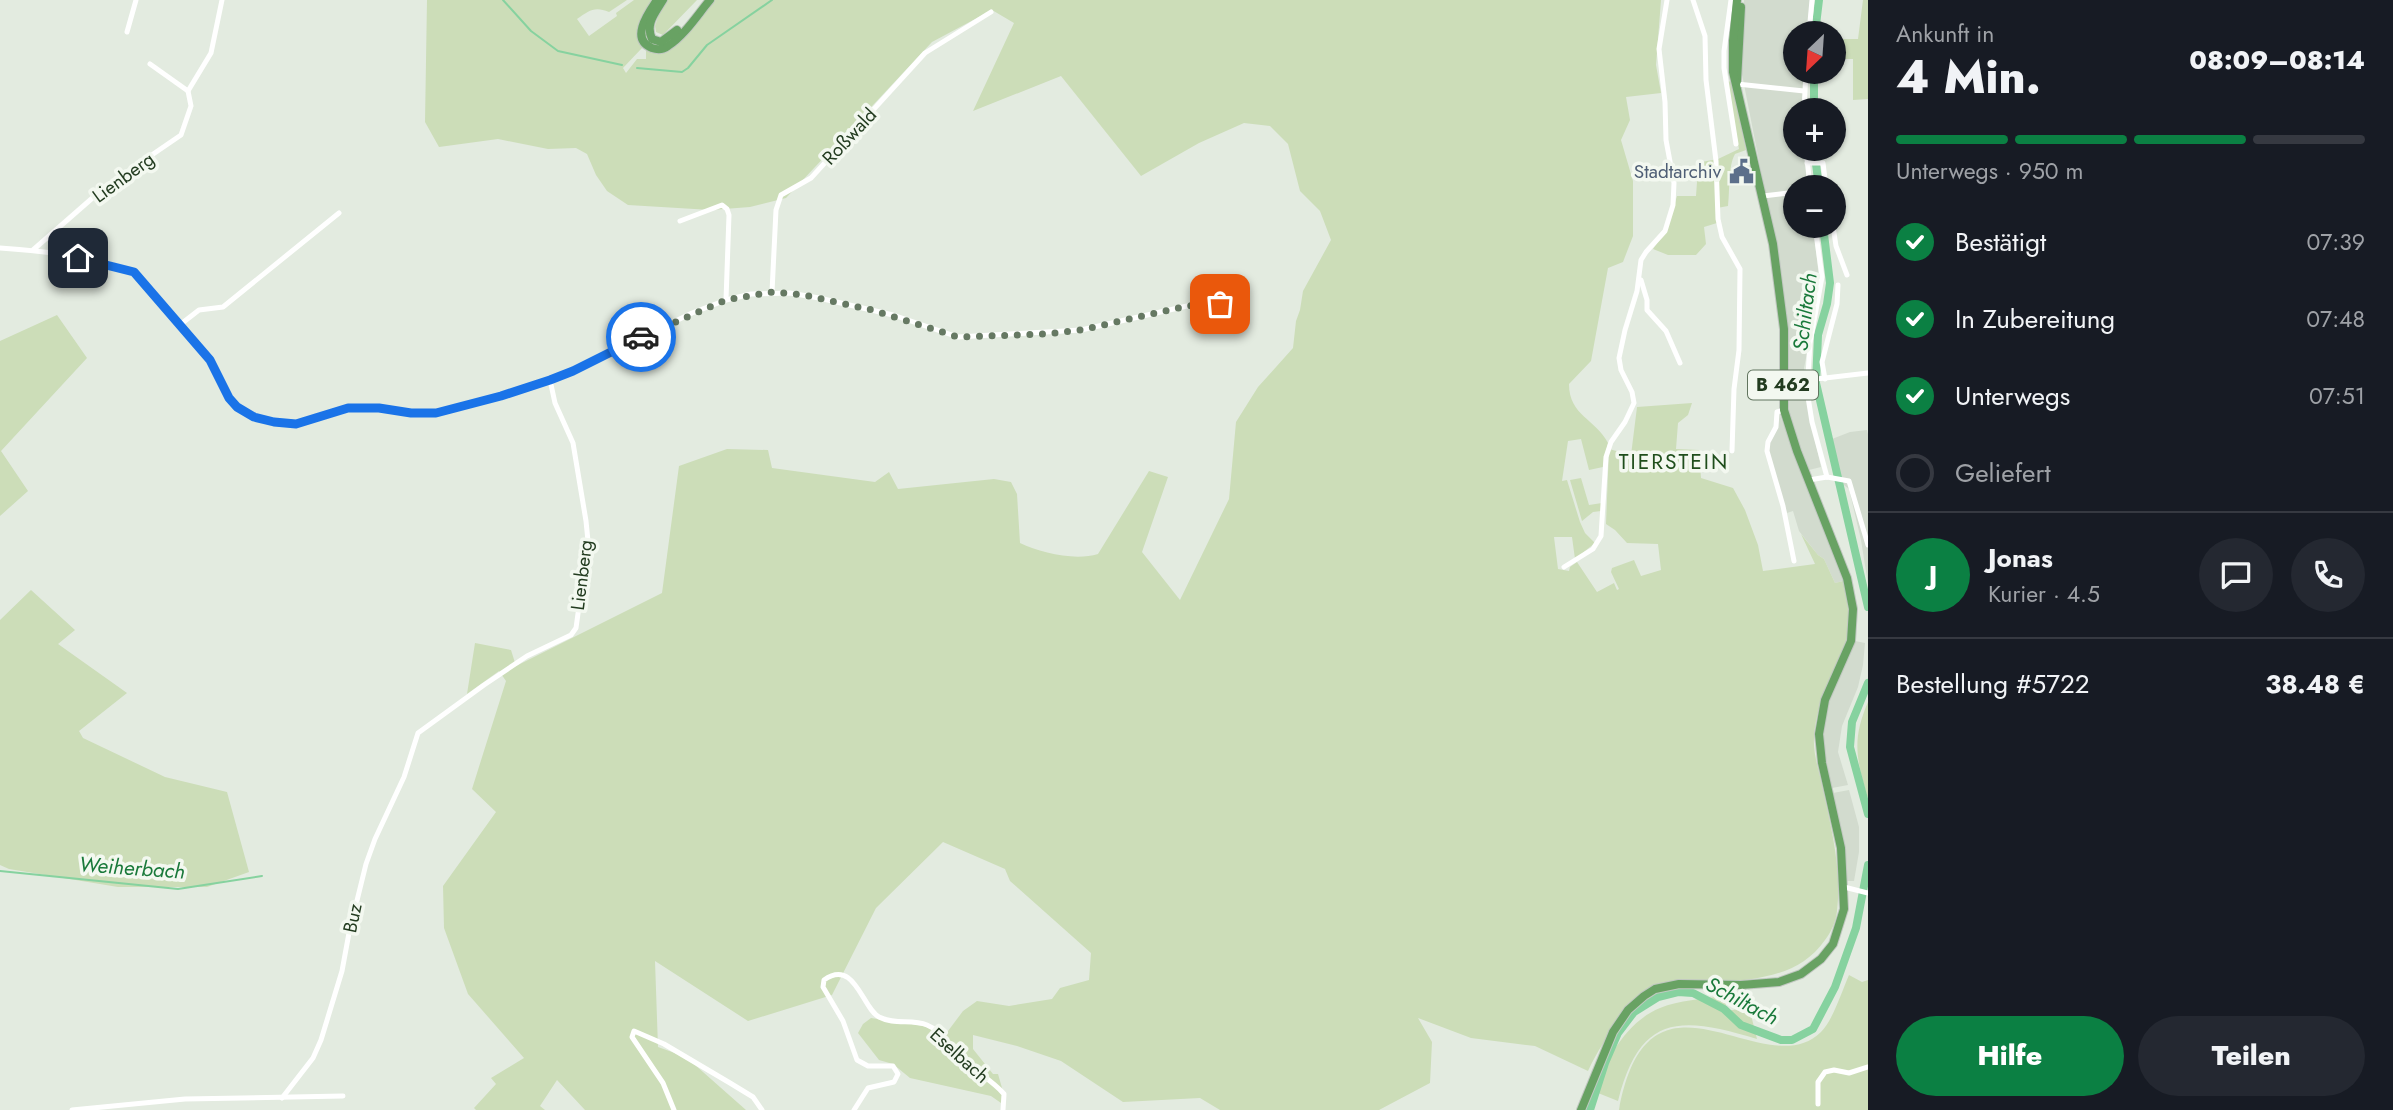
<!DOCTYPE html>
<html lang="de">
<head>
<meta charset="utf-8">
<style>
  :root { --surface:#171b24; --page:#242831; --text:#f1f3f6; --muted:#9ea1a6; --line:#363941; --accent:#0b8043 }
  body { margin:0; font-family:Jost,sans-serif; background:var(--page); color:var(--text); height:100vh; display:flex; flex-direction:column; font-size:26px; white-space:nowrap }
  * { box-sizing:border-box; margin:0 }
  p { font-size:23px; color:var(--muted) }
  .icon { flex:none; width:38px; height:38px; fill:none; stroke:currentColor; stroke-width:2; stroke-linecap:round; stroke-linejoin:round }
  .map { position:relative; flex:1; overflow:hidden }
  .details { display:flex; flex-direction:column; background:var(--surface); width:525px }
  .details>* { flex:none }
  .needle { width:46px; rotate:205deg }
  .tools { position:absolute; left:1783px; top:21px; display:grid; gap:14px }
  .tools a { display:grid; place-items:center; width:63px; height:63px; border-radius:50%; background:var(--surface); box-shadow:0 2px 5px #0004; font-size:35px }
  .pin { position:absolute; display:grid; place-items:center; width:60px; height:60px; color:#fff; margin:-30px; border-radius:14px; box-shadow:0 4px 10px #0006 }
  .courier { position:absolute; display:grid; place-items:center; width:70px; height:70px; margin:-35px; border:5px solid #1a73e8; border-radius:50%; background:#fff; color:#222; box-shadow:0 2px 9px #0007 }
  .headline em { font-style:normal; font-weight:800 }
  .headline div { display:flex; flex-direction:column-reverse }
  .headline { display:flex; align-items:center; justify-content:space-between; height:119px; padding:0 28px }
  h1 { font-size:46px; font-weight:800; line-height:52px }
  .bar { display:grid; grid-template-columns:repeat(4,1fr); gap:10px 7px; align-content:center; height:84px; padding:0 28px }
  .bar i { height:9px; border-radius:5px; background:var(--line) }
  .bar .current { background:var(--accent) }
  .bar p { grid-column:span 4 }
  .line { display:flex; align-items:center; gap:18px; padding:0 28px; border-top:2px solid var(--line) }
  .line div { flex:1 }
  .round { display:grid; place-items:center; flex:none; width:74px; height:74px; border-radius:37px; background:var(--page) }
  ol { padding:0 28px; list-style:none }
  li { display:flex; align-items:center; gap:21px; height:77px }
  li p { margin-inline-start:auto }
  li .icon { padding:7px; border-radius:50%; background:var(--accent); color:#fff; stroke-width:4 }
  li:last-child { color:var(--muted) }
  li i { width:38px; height:38px; border:4px solid var(--line); border-radius:50% }
  .button { display:flex; gap:14px; margin-top:auto; padding:14px 28px }
  .button a { flex:1; height:80px; border-radius:42px; background:var(--accent); color:#fff; font-size:28px; font-weight:800; line-height:80px; text-align:center }
  .button a+a { background:var(--page); color:var(--text) }
  main { display:flex; flex:1; min-height:0 }
  .map>svg:first-child { display:block }
  .built { fill:#d2dbce }
  .green { fill:#ccddb8 }
  .lines { fill:none; stroke-linecap:round; stroke-linejoin:round }
  .stream { stroke:#86d29f; stroke-width:2 }
  .river { stroke:#86d29f; stroke-width:8 }
  .primary-casing { stroke:#c1c8c1; stroke-width:10 }
  .street { stroke:#fff; stroke-width:5 }
  .primary { stroke:#68a263; stroke-width:8 }
  .done { stroke:#667963; stroke-width:7; stroke-dasharray:0 12.6 }
  .route { stroke:#1a73e8; stroke-width:9 }
  .labels { text-anchor:middle; stroke-width:7; stroke-linejoin:round; paint-order:stroke }
  .shield { fill:#f3f8f0; stroke:#61745e; stroke-width:2 }
  .shield-label { font-size:18px; font-weight:bold; fill:#233c20 }
  .street-label { font-size:19px; fill:#233c20; stroke:#f3f8f0 }
  .service-label { font-size:19px; fill:#4e5e75; stroke:#f3f8f0; text-anchor:end }
  .water-label { font-size:21px; font-style:italic; fill:#19793a; stroke:#f3f8f0 }
  .neighbourhood-label { font-size:21px; letter-spacing:2px; fill:#1f4e1c; stroke:#f3f8f0 }
</style>
</head>
<body>
<main>
<div class="map">
<svg width="1868" height="1110" viewBox="0 0 1868 1110">
  <rect width="100%" height="100%" fill="#e3ebe0"/>
  <g class="built">
    <path d="M1744 0H1810L1807 33H1796V72H1803V110H1796V149H1805L1808 187H1796V226H1813L1819 277V294L1804 368 1809 413 1821 467 1809 470 1793 433 1785 396 1787 318 1768 207 1741 69Z"/>
    <path d="M1779 413 1820 518 1843 581 1835 583 1824 559 1818 555 1799 531 1793 511 1787 513 1771 467 1768 443Z"/>
    <path d="M1867 430 1868 434V584L1861 540 1849 489 1840 482 1832 439 1850 432Z"/>
    <path d="M1855 641 1865 643 1863 665 1858 687 1842 726 1838 752 1848 785 1832 788 1823 743 1826 710Z"/>
    <path d="M1849 790 1859 827V852L1854 881H1846L1844 852 1833 793Z"/>
  </g>
  <g class="green">
    <path d="M427 0H627L609 12C594 6 589 11 577 19L589 36 617 16 616 13 634 0H654L645 14 642 48 623 68 626 73 637 59H646V50L660 53 670 49 713 0H1661L1656 65 1661 93 1626 97 1630 120 1621 140 1633 181V236L1623 262 1608 268 1591 361 1569 384C1569 416 1596 419 1608 443L1603 467 1589 470 1581 439 1568 441 1562 481 1567 480 1580 522 1585 533 1595 543 1575 559 1572 537H1554L1558 569 1569 571 1570 567 1577 562 1597 592 1614 583 1617 590 1619 589 1611 572 1612 568 1634 560 1641 576 1661 570 1658 544 1627 543 1615 530 1606 524 1609 449 1631 455 1637 407 1692 403 1688 415 1678 423 1676 449 1699 450 1701 478 1733 488 1745 510 1758 545 1763 571 1815 564 1801 534 1818 555 1824 559 1835 583 1843 581C1847 600 1851 619 1848 638 1846 648 1840 659 1835 668 1825 690 1815 713 1814 738 1813 753 1819 771 1822 785 1831 827 1842 869 1837 911 1836 922 1831 932 1825 940 1786 996 1708 972 1653 996 1624 1008 1601 1043 1588 1071L1535 1046 1471 1038 1418 1018 1432 1042 1430 1083 1379 1110H1220L1200 1098 1123 1102 1061 1061 1017 1046 973 1035V1049L993 1074H998L1004 1095 1001 1103 991 1096 910 1078 893 1064 879 1060 858 1033 863 1024 871 1018 924 1026 935 1031H948L963 1011 977 1001 1009 1006 1052 999 1060 988 1089 980 1091 953 1010 881 1005 869 943 842 876 908 832 995 748 1021 655 961 658 1047 686 1057 746 1110H585L557 1080 540 1106 545 1110H476L474 1108 496 1084 491 1078 524 1058 468 994 444 928 443 886 496 812 472 789 506 681 499 671 467 694 475 643 511 650 516 666 662 593 679 466 727 449 768 450 772 468 875 482 889 472 898 489 994 479 1011 482 1017 494 1020 543C1041 553 1075 561 1098 554L1149 471 1168 477 1142 552 1180 600 1229 499 1236 422 1258 387 1293 348 1296 321 1300 310 1303 291 1331 240 1320 211 1300 191 1288 144 1270 126 1244 123 1199 143 1141 176 1061 76 973 111 1014 23 992 10 932 42 786 198 750 207 711 210 628 205 607 191 596 175 587 154 576 148 548 149 498 139 439 147 425 122Z"/>
    <path d="M666 0H697L663 35 656 32 655 26 658 17 657 15Z"/>
    <path d="M1863 0H1868V99L1853 100V59H1834V39H1858Z"/>
    <path d="M1731 81 1746 150 1735 154C1728 166 1730 191 1728 206L1717 208V223L1704 227 1706 244 1696 255H1668L1653 249 1667 229 1677 196H1696L1698 168 1696 163 1718 159 1739 149 1727 82Z"/>
    <path d="M57 315 87 358 1 451 28 491 0 516V341Z"/>
    <path d="M1581 478 1589 505 1602 503 1601 511 1593 512 1582 521 1570 480Z"/>
    <path d="M31 590 75 630 58 644 127 693 79 731 83 738 165 777 227 792 249 872 207 887H118L9 869 0 865V620Z"/>
    <path d="M1868 702V799C1857 760 1851 741 1868 702Z"/>
    <path d="M1849 975 1862 982 1868 980V1110H1619C1649 945 1764 1088 1821 1032 1833 1020 1842 991 1849 975Z"/>
    <path d="M1724 996 1727 1011 1749 1007 1757 1039C1681 1016 1640 1013 1618 1101L1593 1091C1607 1059 1626 1022 1660 1008 1679 1000 1703 999 1724 996Z"/>
  </g>
  <g class="lines">
    <g class="stream">
      <path d="M503 0 531 31 558 51 622 65"/>
      <path d="M637 68 682 72 688 68 707 45 772 0"/>
      <path d="M0 871 178 889 262 876"/>
    </g>
    <g class="river">
      <path d="M1815 33 1819 0"/>
      <path d="M1814 110V72"/>
      <path d="M1814 149 1819 187"/>
      <path d="M1823 226 1830 283 1827 304 1818 335 1816 383 1868 607"/>
      <path d="M1868 683 1852 722 1850 747 1868 814"/>
      <path d="M1590 1110 1605 1063 1618 1033 1634 1012 1658 997 1678 992 1693 993 1724 1009 1741 1025 1781 1040H1792L1813 1029 1835 987 1856 928 1868 865"/>
    </g>
    <defs>
      <g id="primary">
        <path d="M657 0C649 12 629 39 652 48 658 50 664 49 668 46 685 35 698 14 710 0"/>
        <path d="M663 0C655 13 645 24 652 39L661 42 677 30"/>
        <path d="M1737 81 1741 7"/>
        <path d="M1581 1110 1613 1032 1628 1010 1644 996 1655 989 1679 984 1741 985 1779 982 1801 974 1821 959 1833 944 1844 909 1841 848 1822 763 1819 734 1825 700 1851 641 1853 609 1847 578 1797 451 1784 410V329L1773 244 1733 72V41L1737 0"/>
      </g>
    </defs>
    <use href="#primary" class="primary-casing"/>
    <g class="street">
      <path d="M1693 0 1705 36 1706 80 1716 161 1718 219 1722 237 1740 269 1739 350 1734 389 1732 451"/>
      <path d="M1731 0 1724 51V68L1736 144"/>
      <path d="M127 32 136 0"/>
      <path d="M1809 33 1812 0"/>
      <path d="M150 64 188 91"/>
      <path d="M1737 84 1804 91"/>
      <path d="M1804 110 1806 72"/>
      <path d="M1806 149 1810 187"/>
      <path d="M1807 163H1823L1826 187"/>
      <path d="M1763 196 1796 192"/>
      <path d="M680 221 722 205 727 209 729 215 726 300"/>
      <path d="M1815 226 1822 277 1810 343 1807 391 1812 422 1827 477"/>
      <path d="M1833 226 1836 246 1847 275"/>
      <path d="M0 248C44 251 92 256 134 272L210 360 224 388 237 407 254 417 296 424 348 408H379L411 413H436L501 396 573 371 692 313 726 300 751 294 790 293 819 298 893 315 958 337 1081 330 1187 306 1221 304"/>
      <path d="M33 250 105 187 181 135 191 106 188 91 211 53 222 0"/>
      <path d="M1641 280 1647 300V310L1666 331 1680 363"/>
      <path d="M772 292 776 210 781 195 811 178 925 53 991 12"/>
      <path d="M181 324 199 310 223 307 339 213"/>
      <path d="M1825 379 1822 362 1837 304 1838 285"/>
      <path d="M1808 380 1868 373"/>
      <path d="M1784 410 1777 412 1776 427 1768 442 1767 451 1783 506 1794 561"/>
      <path d="M1809 480 1827 477 1849 481 1868 545"/>
      <path d="M1564 567 1593 549 1601 536 1606 457 1611 442 1625 422 1634 403 1632 392 1621 370 1619 358 1625 330 1637 291 1641 260 1646 252 1665 231 1673 205 1674 183 1666 140 1665 102 1659 49 1667 0"/>
      <path d="M1844 887 1868 893"/>
      <path d="M282 1098 313 1058 321 1040 342 971 349 933 366 864 375 839 404 777 418 733 484 685 527 656 571 635 576 628 588 541 586 521 573 443 555 403 550 380"/>
      <path d="M1818 1104V1082L1825 1072 1834 1070 1849 1073 1868 1067"/>
      <path d="M72 1110 185 1099 343 1096"/>
      <path d="M674 1110 663 1083 632 1037 634 1031 664 1044 730 1083 753 1097 762 1110"/>
      <path d="M854 1110 868 1088 894 1082 898 1074 893 1066H868L857 1060 843 1021 823 987 824 980C855 958 862 1008 879 1017 894 1025 912 1019 927 1025 940 1030 946 1042 954 1051 969 1068 990 1078 1004 1094L1003 1110"/>
    </g>
    <use href="#primary" class="primary"/>
  </g>
  <g class="lines">
    <path class="done" d="M641 337 726 300 772 292 804 295 872 310 958 337 1045 334 1081 330 1187 306 1220 304"/>
    <path class="route" d="M78 258 134 272 210 360 229 398 237 407 254 417 274 422 296 424 348 408H379L411 413H436L501 396 550 380 573 371 641 337"/>
  </g>
  <defs>
    <symbol id="civic-bare" viewBox="-9 -9 18 18"><path d="M-.6-6.5H3V-4.5H.6V-3L4-1V1h2V6H-6V1h2V-1L-.6-3ZM-1.2 2.5V6h2.4V2.5Z" fill="#5c6f8a" stroke="#f3f8f0" stroke-width="2.5" paint-order="stroke"/></symbol>
  </defs>
  <g fill-rule="evenodd">
    <use href="#civic-bare" x="1724" y="154" width="35" height="35"/>
  </g>
  <g class="labels">
    <rect class="shield" x="1748" y="370.5" width="70" height="29" rx="5"/>
    <g class="shield-label">
      <text x="1783" y="391">B 462</text>
    </g>
    <g class="street-label">
      <text transform="translate(849 136) rotate(-47)" y="7">Roßwald</text>
      <text transform="translate(123 177) rotate(-36)" y="7">Lienberg</text>
      <text transform="translate(581 575) rotate(-83)" y="7">Lienberg</text>
      <text transform="translate(352 918) rotate(-78)" y="7">Buz</text>
      <text transform="translate(960 1055) rotate(42)" y="7">Eselbach</text>
    </g>
    <g class="service-label">
      <text x="1721" y="178">Stadtarchiv</text>
    </g>
    <g class="water-label">
      <text transform="translate(1805 312) rotate(-83)" y="7">Schiltach</text>
      <text transform="translate(132 868) rotate(4)" y="7">Weiherbach</text>
      <text transform="translate(1742 1001) rotate(28)" y="7">Schiltach</text>
    </g>
    <g class="neighbourhood-label">
      <text x="1674" y="469">TIERSTEIN</text>
    </g>
  </g>
</svg>
<div class="tools">
<a><svg class="needle" viewBox="-14 -14 28 28"><path d="M0-13l5 13h-10z" fill="#e53935"/><path d="M0 13l5-13h-10z" fill="#9ea1a6"/></svg></a>
<a>+</a>
<a>−</a>
</div>
<div class="pin" style="left:1220px;top:304px;background:#ea580c"><svg class="icon" aria-label="bag" viewBox="0 0 24 24"><path d="M5 8h14l-1 12H6zM9 8a3 3 0 0 1 6 0"/></svg></div>
<div class="pin" style="left:78px;top:258px;background:#1f2937"><svg class="icon" aria-label="home" viewBox="0 0 24 24"><path d="M3 11l9-7 9 7M6 9v11h12V9"/></svg></div>
<div class="courier" style="left:641px;top:337px"><svg class="icon" aria-label="car" viewBox="0 0 24 24"><path d="M5 17H2v-5l4-1 3-4h7l3 4 3 1v5h-3M9 17h6M6 11h13"/><circle cx="7" cy="17" r="2"/><circle cx="17" cy="17" r="2"/></svg></div>
</div>
<section class="details">
<div class="headline"><div><h1>4 Min.</h1><p>Ankunft in</p></div><em>08:09–08:14</em></div>
<div class="bar"><i class="current"></i><i class="current"></i><i class="current"></i><i></i><p>Unterwegs · 950 m</p></div>
<ol>
<li><svg class="icon" aria-label="check" viewBox="0 0 24 24"><path d="M5 12l5 5 9-10"/></svg>Bestätigt<p>07:39</p></li>
<li><svg class="icon" aria-label="check" viewBox="0 0 24 24"><path d="M5 12l5 5 9-10"/></svg>In Zubereitung<p>07:48</p></li>
<li><svg class="icon" aria-label="check" viewBox="0 0 24 24"><path d="M5 12l5 5 9-10"/></svg>Unterwegs<p>07:51</p></li>
<li><i></i>Geliefert</li>
</ol>
<div class="line" style="height:126px"><b class="round" style="background:var(--accent);color:#fff">J</b><div><b>Jonas</b><p>Kurier · 4.5</p></div><a class="round"><svg class="icon" aria-label="chat" viewBox="0 0 24 24"><path d="M4 5h16v11H9l-5 4z"/></svg></a><a class="round"><svg class="icon" aria-label="phone" viewBox="0 0 24 24"><path d="M5 4h4l2 5-3 2q2 4 5 5l2-3 5 2v4C11 20 4 13 5 4z"/></svg></a></div>
<div class="line" style="height:91px"><div>Bestellung #5722</div><b>38.48 €</b></div>
<div class="button"><a>Hilfe</a><a>Teilen</a></div>
</section>
</main>
</body>
</html>
